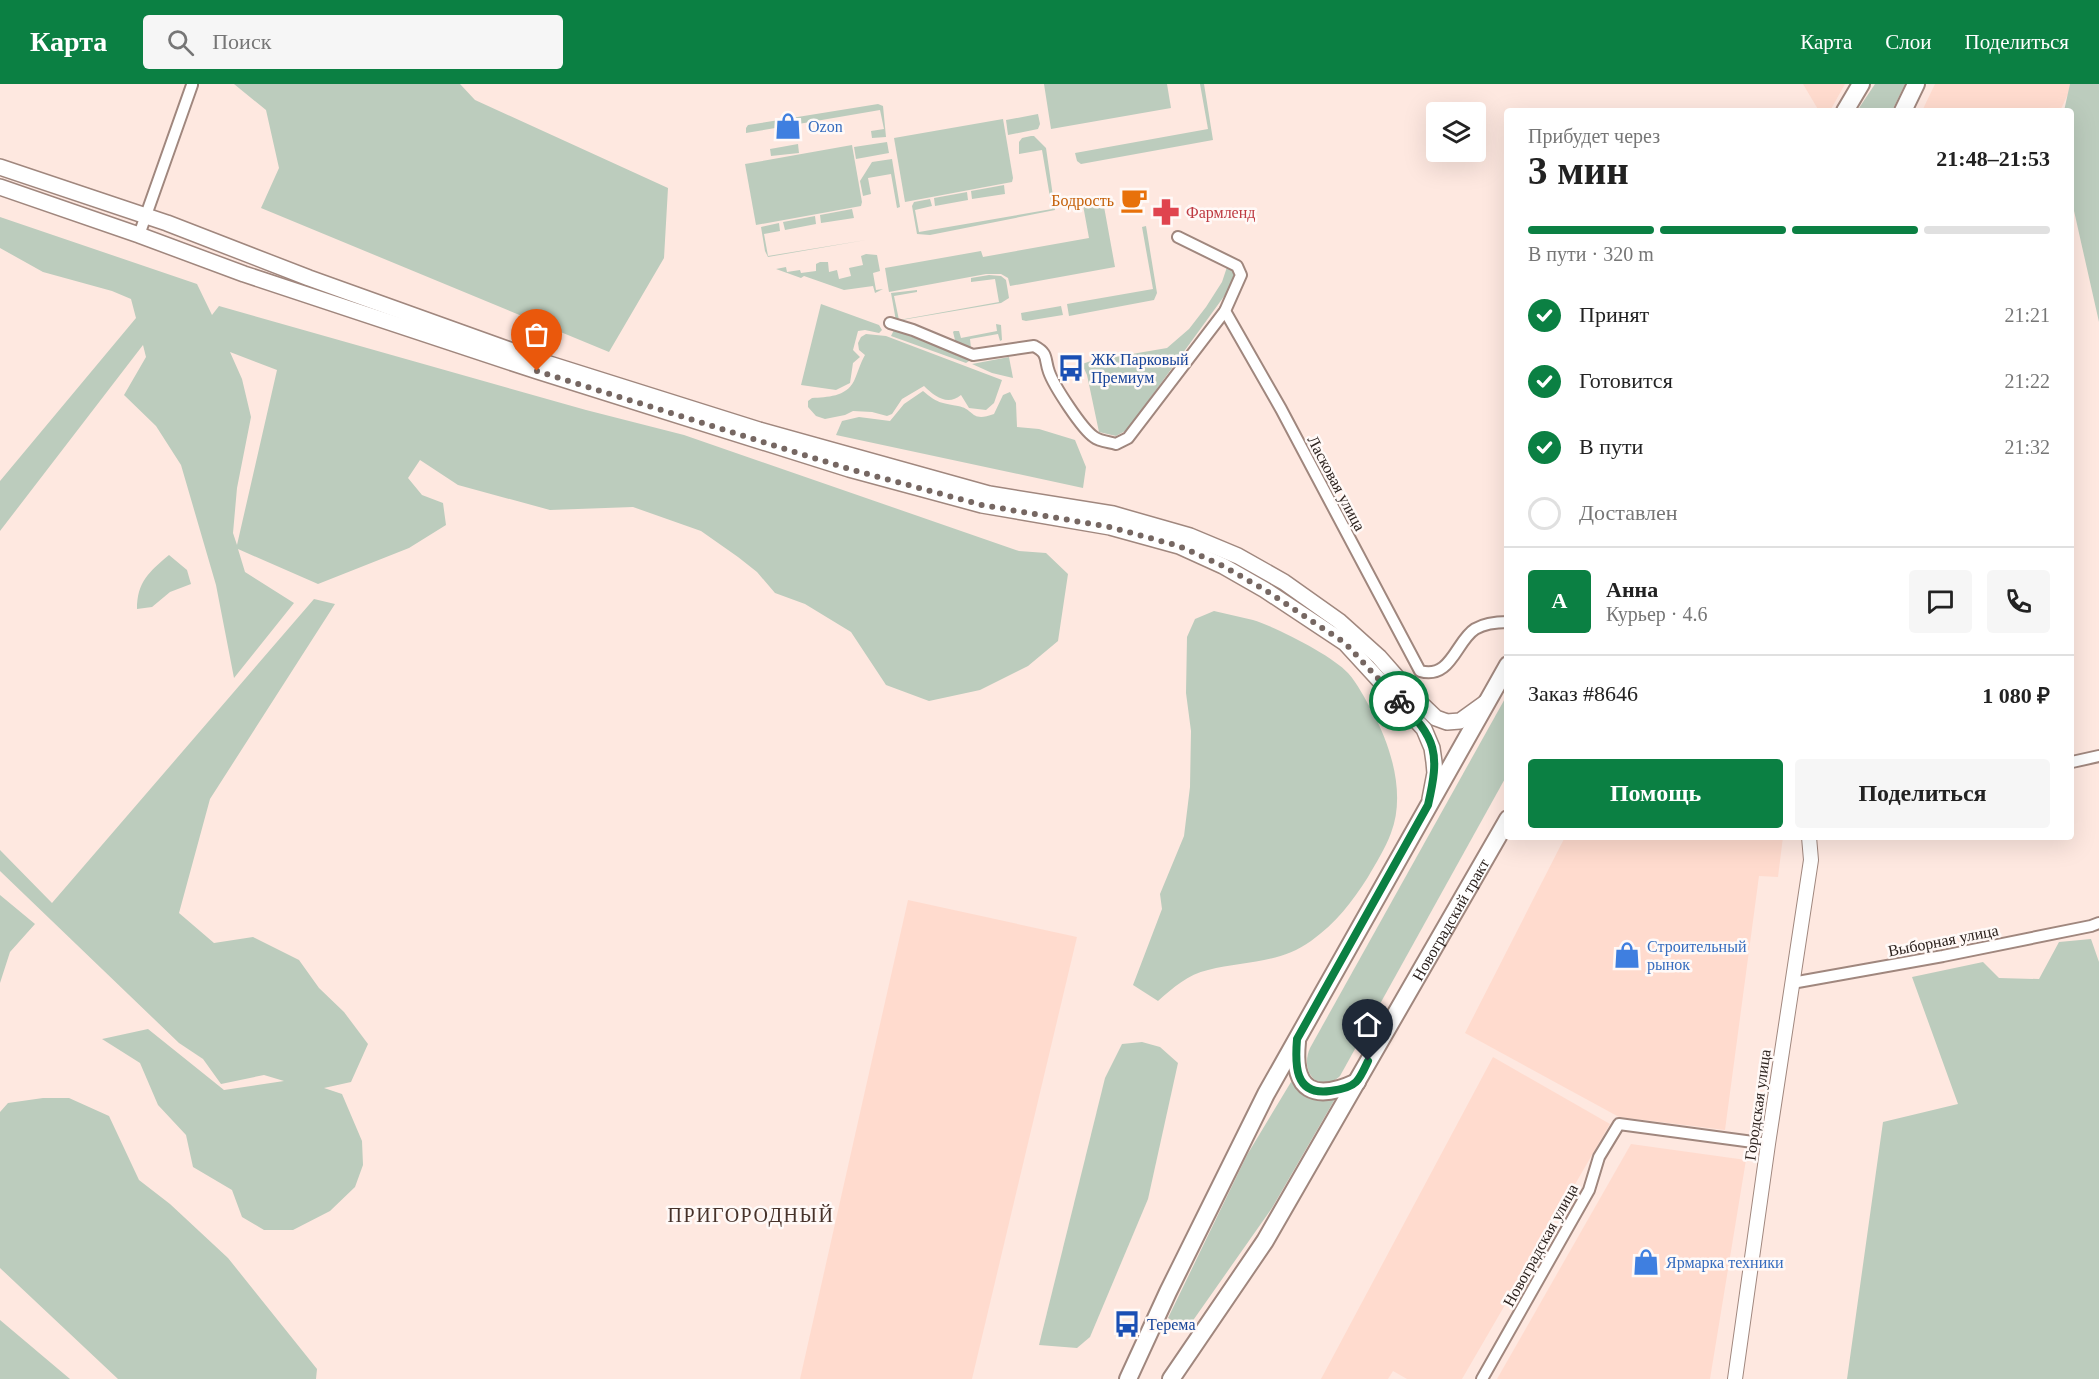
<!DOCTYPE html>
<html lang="ru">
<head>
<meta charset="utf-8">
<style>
  :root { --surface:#fff; --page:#f6f6f6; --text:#222; --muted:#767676; --line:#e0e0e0; --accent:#0b8043 }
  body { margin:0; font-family:"Times New Roman",serif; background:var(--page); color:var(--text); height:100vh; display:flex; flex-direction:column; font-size:22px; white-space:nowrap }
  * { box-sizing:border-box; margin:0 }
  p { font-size:20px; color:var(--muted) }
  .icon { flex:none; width:33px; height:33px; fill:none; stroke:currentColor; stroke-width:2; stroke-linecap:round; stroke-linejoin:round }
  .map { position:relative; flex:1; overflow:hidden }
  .sheet { position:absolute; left:1504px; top:24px; width:570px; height:732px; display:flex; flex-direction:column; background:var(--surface); border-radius:6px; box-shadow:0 6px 24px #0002 }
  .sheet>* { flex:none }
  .controls { position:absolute; left:1426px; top:18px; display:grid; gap:12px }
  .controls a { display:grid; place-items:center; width:60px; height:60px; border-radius:6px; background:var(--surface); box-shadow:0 6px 24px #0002; font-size:30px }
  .pin { position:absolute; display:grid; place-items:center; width:51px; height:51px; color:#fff; margin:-62px -26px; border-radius:50% 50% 50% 0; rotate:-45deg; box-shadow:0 0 6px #0007 }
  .pin .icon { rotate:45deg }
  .courier { position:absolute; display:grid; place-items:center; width:60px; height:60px; margin:-30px; border:4px solid #0b8043; border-radius:50%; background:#fff; color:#222; box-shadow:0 2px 8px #0007 }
  .overview em { font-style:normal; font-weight:800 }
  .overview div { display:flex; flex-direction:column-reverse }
  .overview { display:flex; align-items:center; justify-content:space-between; height:102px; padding:0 24px }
  h1 { font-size:39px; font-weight:800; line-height:45px }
  .bar { display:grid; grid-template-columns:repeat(4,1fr); gap:9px 6px; align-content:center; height:72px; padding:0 24px }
  .bar i { height:8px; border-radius:4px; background:var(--line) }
  .bar .on { background:var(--accent) }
  .bar p { grid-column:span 4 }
  .line { display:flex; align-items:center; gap:15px; padding:0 24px; border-top:2px solid var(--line) }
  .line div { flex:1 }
  .round { display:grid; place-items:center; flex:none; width:63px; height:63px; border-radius:6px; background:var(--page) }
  ol { padding:0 24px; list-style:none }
  li { display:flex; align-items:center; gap:18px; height:66px }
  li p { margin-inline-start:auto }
  li .icon { padding:6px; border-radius:50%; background:var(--accent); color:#fff; stroke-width:4 }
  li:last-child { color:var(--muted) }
  li i { width:33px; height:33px; border:3px solid var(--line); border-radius:50% }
  .cta { display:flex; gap:12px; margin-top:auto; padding:12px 24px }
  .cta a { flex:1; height:69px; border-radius:6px; background:var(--accent); color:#fff; font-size:24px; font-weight:800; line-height:69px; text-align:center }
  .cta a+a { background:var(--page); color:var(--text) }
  header { display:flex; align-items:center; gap:36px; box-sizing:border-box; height:84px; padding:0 30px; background:var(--accent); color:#fff }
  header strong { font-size:28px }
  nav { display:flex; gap:33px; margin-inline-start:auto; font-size:21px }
  .search { width:420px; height:54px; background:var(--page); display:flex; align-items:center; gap:15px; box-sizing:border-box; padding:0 21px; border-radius:6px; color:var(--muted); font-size:22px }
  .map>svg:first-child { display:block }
  .built { fill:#ffdbce }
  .green { fill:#bcccbd; fill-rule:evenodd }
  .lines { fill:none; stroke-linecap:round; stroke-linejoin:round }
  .minor-casing { stroke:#a0877e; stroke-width:14 }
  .tertiary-casing { stroke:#a0877e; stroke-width:16 }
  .secondary-casing { stroke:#a0877e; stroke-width:18 }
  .primary-casing { stroke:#a0877e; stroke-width:20 }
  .minor { stroke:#fff; stroke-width:10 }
  .tertiary { stroke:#fff; stroke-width:14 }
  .secondary { stroke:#fff; stroke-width:15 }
  .primary { stroke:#fff; stroke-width:16 }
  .done { stroke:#766762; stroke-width:6; stroke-dasharray:0 10.8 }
  .route { stroke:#0b8043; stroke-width:8 }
  .labels { text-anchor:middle; stroke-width:5; stroke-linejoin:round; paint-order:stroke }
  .shop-label { font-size:16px; fill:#366cbe; stroke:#fff9f7; text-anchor:start }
  .food-label { font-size:16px; fill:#c56008; stroke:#fff9f7; text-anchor:end }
  .health-label { font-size:16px; fill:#be3a42; stroke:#fff9f7; text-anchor:start }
  .transit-label { font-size:16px; fill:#164399; stroke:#fff9f7; text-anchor:start }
  .street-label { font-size:16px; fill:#2c221e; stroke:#fff9f7 }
  .quarter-label { font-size:20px; letter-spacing:1.5px; fill:#47322a; stroke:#fff9f7 }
</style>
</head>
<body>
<header>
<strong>Карта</strong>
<div class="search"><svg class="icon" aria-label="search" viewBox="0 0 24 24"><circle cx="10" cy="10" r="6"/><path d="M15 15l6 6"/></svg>Поиск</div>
<nav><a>Карта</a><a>Слои</a><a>Поделиться</a></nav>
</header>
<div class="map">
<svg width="2099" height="1295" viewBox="0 0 2099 1295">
  <rect width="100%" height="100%" fill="#fee8e0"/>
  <g class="built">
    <path d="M1803 0H1845L1830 27H1819Z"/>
    <path d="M1935 0H2073L2060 27H1922Z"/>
    <path d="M1565 753H1783L1778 793 1759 792 1725 1046 1619 1033 1465 949Z"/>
    <path d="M908 816 1077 853 972 1295H800Z"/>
    <path d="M1493 973 1610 1040 1462 1295H1407L1393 1287 1388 1295H1321Z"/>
    <path d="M1631 1060 1746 1076 1710 1295H1497Z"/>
  </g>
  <g class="green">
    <path d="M234 0H460L475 16 668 104 664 174 609 268 261 124 279 84 266 26Z"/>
    <path d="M1044 0H1167L1171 24 1051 45Z"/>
    <path d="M1200 0H1204L1213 56 1081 80 1077 77 1075 69 1208 45Z"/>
    <path d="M1875 0H1905L1892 27H1857Z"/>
    <path d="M2070 0H2099V238L2072 118V27H2064Z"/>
    <path d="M878 20 883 22 886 53 872 54 871 47 884 45 880 26 746 49V44L748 41Z"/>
    <path d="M1038 30 1040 40 1038 45 1008 51 1006 36Z"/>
    <path d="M1003 35 1013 94 1012 98 905 118 894 54Z"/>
    <path d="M1031 52H1034L1046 64 1055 126 930 151 917 150 912 122 914 118 930 115 932 122 915 126 919 148 1052 125 1042 66 1019 70V58L1022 54Z"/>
    <path d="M887 58 889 69 856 75 854 63Z"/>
    <path d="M798 60 799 69 771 72 770 65Z"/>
    <path d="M852 61 862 118 861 122 756 141 745 80Z"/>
    <path d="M892 75 900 123 897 124 891 90 868 94 871 110 863 112 860 97 872 78Z"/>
    <path d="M1004 101 1005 110 972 115 971 107Z"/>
    <path d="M967 108 968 116 935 122 934 114Z"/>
    <path d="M1103 117 1115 183 1010 202 1008 194 1001 190H986L889 208 885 184 981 167 983 173 1089 154 1083 121Z"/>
    <path d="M852 125 854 134 821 139 820 131Z"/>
    <path d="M815 132 816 140 785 146 783 138Z"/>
    <path d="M0 133 197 200 212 231 219 222 586 326 684 351 1019 467 1046 469 1068 490 1058 557 1028 582 980 606 929 617 886 601 851 548 805 520 775 509 757 488 738 473 701 447 633 423 550 426 458 401 420 376 408 394 422 411 443 419 446 441 409 464 318 500 238 465 245 488 294 519 234 594 216 501 181 381 156 342 124 311 146 273 143 261 0 447V397L136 234 131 215 112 207 43 188 0 164ZM230 268 277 286 237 461 233 449 237 404 251 333 242 295Z"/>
    <path d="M779 139 780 147 764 150 768 172 866 156 768 173 765 167 761 143Z"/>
    <path d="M1146 142 1157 209 1154 216 1069 232 1067 220 1153 205 1142 143Z"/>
    <path d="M866 170 877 171 880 187 873 189 876 206 883 205 875 209 873 202 844 206 804 192 801 194 776 185 786 183 787 188 800 186 801 189 816 187V180L820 178H828L829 188 837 186 839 195 851 192 849 184 863 181 861 172Z"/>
    <path d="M1227 183 1233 185 1235 193 1233 200 1127 346 1116 352 1099 348 1087 291 1082 280 1091 277 1167 264 1189 245 1206 223 1222 198Z"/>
    <path d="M989 191 1001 192 1006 196 1009 214 1001 219 896 237 891 209 917 206V208L894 212 899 236 999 218 995 195 971 198V194Z"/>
    <path d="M821 220 879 241 882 246 879 249 865 246 858 247 853 266 860 273 853 279 850 299 836 306 801 301Z"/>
    <path d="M1061 222 1063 231 1026 237 1022 236 1021 229Z"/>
    <path d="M996 240 1001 241 1002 256 1000 257 998 250 970 255 971 264 956 260 953 248 954 247H959L961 254 997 247Z"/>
    <path d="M894 246 972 275 966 279 891 252Z"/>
    <path d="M866 250 886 252 1002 296 994 319 986 326 969 324 961 311C948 322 935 313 924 302L902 315 892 330 887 332 872 328 853 327 845 331 825 335 816 332 808 323V317L812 314C827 313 846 313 854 297 858 288 860 280 865 271L859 266 858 259 861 253Z"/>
    <path d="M1009 273 1013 294 992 289 972 280Z"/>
    <path d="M923 307C937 319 941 319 958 322 975 325 970 339 994 330L1003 311 1010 308 1016 319 1017 343 1039 345 1075 356 1086 383 1083 404 836 351 842 337 859 333 890 337 904 320Z"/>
    <path d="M169 471 187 486 191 500 170 508 152 523 137 525C137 498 149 488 169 471Z"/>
    <path d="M314 515 335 520 210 715 179 829 214 859 253 853 299 876 319 904 344 928 368 960 351 998 324 1004 342 1010 362 1057 363 1081 355 1103 330 1127 293 1146H264L242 1133 232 1106 193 1083 186 1051 158 1021 140 979 102 955 148 945 224 1006 284 997 264 991 221 1000 203 975 179 959 0 787V766L52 819Z"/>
    <path d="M1214 527C1227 530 1240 533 1253 536 1276 543 1333 572 1348 589 1358 600 1365 615 1372 627 1391 662 1406 710 1391 749 1385 765 1376 779 1368 793 1352 818 1336 839 1311 857 1279 880 1243 877 1208 886 1188 890 1173 904 1158 917L1133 901 1162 825 1160 810 1184 752 1190 703 1191 647 1186 609 1187 553 1195 535Z"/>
    <path d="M1507 611V691L1340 992C1320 1011 1299 989 1310 964Z"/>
    <path d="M0 811 35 840 10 868 0 899Z"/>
    <path d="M2091 855 2099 878V1295H1847L1883 1038 1958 1020 1912 893 1983 878 1999 894 2039 895 2059 858Z"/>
    <path d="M1142 958 1160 963 1178 979 1148 1115 1090 1253 1077 1264 1039 1261 1105 994 1122 960Z"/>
    <path d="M1291 998C1308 1013 1313 1016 1335 1015L1272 1124 1187 1245 1168 1234 1247 1071Z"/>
    <path d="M43 1014H69L109 1032 139 1096 170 1120 228 1174 317 1285 316 1295H118L0 1184V1028L8 1019Z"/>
    <path d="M0 1236 70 1295H0Z"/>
  </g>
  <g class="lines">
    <defs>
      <g id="minor">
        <path d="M139 151 192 1"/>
        <path d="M1225 227 1281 325 1420 587C1451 596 1456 557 1475 545 1485 539 1497 538 1508 538"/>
        <path d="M890 239 913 246 973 271 1034 262C1049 270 1044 274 1049 288 1054 302 1082 345 1094 353 1099 357 1109 358 1116 360L1128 354 1225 227 1241 191 1237 182 1178 153"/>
        <path d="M2072 678 2099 672"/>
        <path d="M1792 899 1943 872 2091 842 2099 839"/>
        <path d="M1482 1295 1589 1106 1599 1073 1619 1040 1768 1060"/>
      </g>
      <path id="tertiary" d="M1735 1295 1768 1060 1811 776 1809 753"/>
      <g id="secondary">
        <path d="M0 83 167 139 309 194 543 278 759 346 989 410 1113 430 1190 452 1238 472 1284 498 1339 537 1379 573 1415 614 1436 634 1447 638 1460 637 1485 619"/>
        <path d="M0 103 139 151 244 190 537 287 849 385 982 421 1110 443 1179 462 1223 482 1265 506 1345 559 1424 645 1432 664 1434 678 1435 689 1430 715"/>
      </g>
      <g id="primary">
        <path d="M1845 27 1861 0"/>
        <path d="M1903 27 1916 0"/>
        <path d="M1297 958C1292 1007 1314 1018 1357 998"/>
        <path d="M1128 1295 1168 1208 1266 1010 1508 581"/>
        <path id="s1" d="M1171 1295 1265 1157 1508 735"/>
      </g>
    </defs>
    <use href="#minor" class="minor-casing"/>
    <use href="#tertiary" class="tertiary-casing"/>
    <use href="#secondary" class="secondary-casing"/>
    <use href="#primary" class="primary-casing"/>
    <use href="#minor" class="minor"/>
    <use href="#tertiary" class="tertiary"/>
    <use href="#secondary" class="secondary"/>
    <use href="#primary" class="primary"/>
  </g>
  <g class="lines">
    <path class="done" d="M537 287 849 385 960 415 982 421 1110 443 1179 462 1223 482 1265 506 1345 559 1399 617"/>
    <path class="route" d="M1368 977C1365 983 1361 993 1356 998 1350 1004 1338 1006 1330 1007 1294 1012 1295 980 1297 955L1428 721C1440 669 1437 655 1399 617"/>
  </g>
  <defs>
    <symbol id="shop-bare" viewBox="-9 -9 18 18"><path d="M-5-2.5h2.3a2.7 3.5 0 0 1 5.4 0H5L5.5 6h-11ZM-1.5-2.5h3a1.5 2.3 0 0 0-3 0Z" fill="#3f7fe0" stroke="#fff9f7" stroke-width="2.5" paint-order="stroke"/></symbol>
    <symbol id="cafe-bare" viewBox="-9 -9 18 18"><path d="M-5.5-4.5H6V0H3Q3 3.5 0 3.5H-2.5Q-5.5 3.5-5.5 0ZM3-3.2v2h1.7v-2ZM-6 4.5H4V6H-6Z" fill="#e8710a" stroke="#fff9f7" stroke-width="2.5" paint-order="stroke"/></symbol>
    <symbol id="pharmacy-bare" viewBox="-9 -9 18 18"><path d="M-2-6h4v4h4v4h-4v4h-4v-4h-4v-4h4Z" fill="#e0444e" stroke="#fff9f7" stroke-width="2.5" paint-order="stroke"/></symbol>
    <symbol id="bus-bare" viewBox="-9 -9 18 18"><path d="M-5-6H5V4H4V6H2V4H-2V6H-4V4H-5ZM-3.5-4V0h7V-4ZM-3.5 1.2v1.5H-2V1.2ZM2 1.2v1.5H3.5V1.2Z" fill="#1a4fb4" stroke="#fff9f7" stroke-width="2.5" paint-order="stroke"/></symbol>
  </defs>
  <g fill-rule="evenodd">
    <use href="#shop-bare" x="769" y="23" width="38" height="38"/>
    <use href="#cafe-bare" x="1115" y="97" width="38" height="38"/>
    <use href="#pharmacy-bare" x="1147" y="109" width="38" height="38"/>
    <use href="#bus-bare" x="1052" y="265" width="38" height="38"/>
    <use href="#shop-bare" x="1608" y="852" width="38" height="38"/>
    <use href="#shop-bare" x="1627" y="1159" width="38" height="38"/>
    <use href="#bus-bare" x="1108" y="1221" width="38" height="38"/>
  </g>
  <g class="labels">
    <g class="shop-label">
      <text x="808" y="48">Ozon</text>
      <text x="1647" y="868">Строительный<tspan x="1647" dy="18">рынок</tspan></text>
      <text x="1666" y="1184">Ярмарка техники</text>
    </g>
    <g class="food-label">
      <text x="1114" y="122">Бодрость</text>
    </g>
    <g class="health-label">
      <text x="1186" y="134">Фармленд</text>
    </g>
    <g class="transit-label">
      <text x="1091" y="281">ЖК Парковый<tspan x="1091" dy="18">Премиум</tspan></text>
      <text x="1147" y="1246">Терема</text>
    </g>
    <g class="street-label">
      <text transform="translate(1337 399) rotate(62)" y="6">Ласковая улица</text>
      <text dy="6" stroke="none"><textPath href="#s1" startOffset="538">Новоградский тракт</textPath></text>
      <text transform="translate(1943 856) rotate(-11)" y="6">Выборная улица</text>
      <text transform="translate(1757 1021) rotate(-82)" y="6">Городская улица</text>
      <text transform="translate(1540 1161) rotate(-61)" y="6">Новоградская улица</text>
    </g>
    <g class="quarter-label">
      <text x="751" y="1138">ПРИГОРОДНЫЙ</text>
    </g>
  </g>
</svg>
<div class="controls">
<a><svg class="icon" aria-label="layers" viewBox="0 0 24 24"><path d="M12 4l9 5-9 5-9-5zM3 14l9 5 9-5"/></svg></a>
</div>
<div class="pin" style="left:537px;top:287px;background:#ea580c"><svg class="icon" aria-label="bag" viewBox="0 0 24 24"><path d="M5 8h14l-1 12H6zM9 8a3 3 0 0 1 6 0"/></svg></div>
<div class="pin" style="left:1368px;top:977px;background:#1f2937"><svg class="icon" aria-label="home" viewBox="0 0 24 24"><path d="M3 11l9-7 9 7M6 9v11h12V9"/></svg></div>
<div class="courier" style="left:1399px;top:617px"><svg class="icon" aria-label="bike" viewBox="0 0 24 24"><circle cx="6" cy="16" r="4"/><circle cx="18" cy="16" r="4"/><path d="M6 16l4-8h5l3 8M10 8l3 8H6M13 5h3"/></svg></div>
<section class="sheet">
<div class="overview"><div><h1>3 мин</h1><p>Прибудет через</p></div><em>21:48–21:53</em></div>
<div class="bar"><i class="on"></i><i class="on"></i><i class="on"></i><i></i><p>В пути · 320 m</p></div>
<ol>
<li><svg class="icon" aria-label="check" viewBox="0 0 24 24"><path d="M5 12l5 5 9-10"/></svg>Принят<p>21:21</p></li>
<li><svg class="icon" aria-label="check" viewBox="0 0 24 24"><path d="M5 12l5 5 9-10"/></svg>Готовится<p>21:22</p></li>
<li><svg class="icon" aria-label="check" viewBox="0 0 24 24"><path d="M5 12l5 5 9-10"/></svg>В пути<p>21:32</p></li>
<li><i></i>Доставлен</li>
</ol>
<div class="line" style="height:108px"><b class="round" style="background:var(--accent);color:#fff">А</b><div><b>Анна</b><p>Курьер · 4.6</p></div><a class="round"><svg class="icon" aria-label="chat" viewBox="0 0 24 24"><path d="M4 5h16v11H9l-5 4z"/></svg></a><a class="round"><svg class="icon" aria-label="phone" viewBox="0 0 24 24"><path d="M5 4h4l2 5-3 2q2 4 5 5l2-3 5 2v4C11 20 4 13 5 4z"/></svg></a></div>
<div class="line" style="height:78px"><div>Заказ #8646</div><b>1 080 ₽</b></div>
<div class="cta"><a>Помощь</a><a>Поделиться</a></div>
</section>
</div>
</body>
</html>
